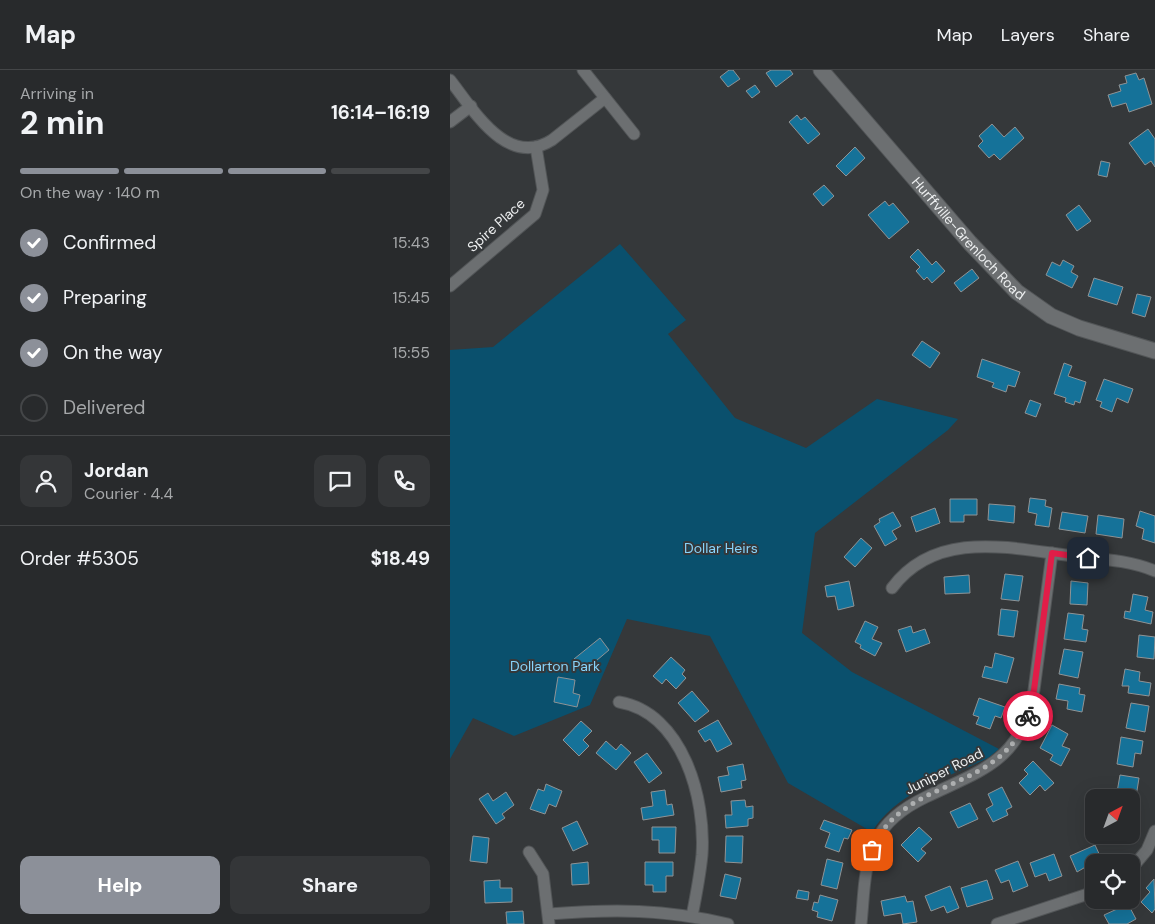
<!DOCTYPE html>
<html lang="en">
<head>
<meta charset="utf-8">
<style>
  :root { --surface:#282a2c; --page:#343638; --text:#f1f3f6; --muted:#a5a7a9; --line:#444648; --accent:#8c9099 }
  body { margin:0; font-family:"DM Sans",sans-serif; background:var(--page); color:var(--text); height:100vh; display:flex; flex-direction:column; font-size:19px; white-space:nowrap }
  * { box-sizing:border-box; margin:0 }
  p { font-size:16px; color:var(--muted) }
  .icon { flex:none; width:28px; height:28px; fill:none; stroke:currentColor; stroke-width:2; stroke-linecap:round; stroke-linejoin:round }
  .map { position:relative; flex:1; overflow:hidden }
  .sheet { display:flex; flex-direction:column; background:var(--surface); width:450px }
  .sheet>* { flex:none }
  .needle { width:32px; rotate:41deg }
  .tools { position:absolute; left:635px; top:719px; display:grid; gap:10px }
  .tools a { display:grid; place-items:center; width:55px; height:55px; border-radius:10px; background:var(--surface); box-shadow:0 5px 20px #0002,0 0 0 1px var(--line); font-size:25px }
  .pin { position:absolute; display:grid; place-items:center; width:42px; height:42px; color:#fff; margin:-21px; border-radius:10px; box-shadow:0 2px 8px #0006 }
  .courier { position:absolute; display:grid; place-items:center; width:50px; height:50px; margin:-25px; border:4px solid #e11d48; border-radius:50%; background:#fff; color:#222; box-shadow:0 1px 6px #0007 }
  .head em { font-style:normal; font-weight:700 }
  .head div { display:flex; flex-direction:column-reverse }
  .head { display:flex; align-items:center; justify-content:space-between; height:85px; padding:0 20px }
  h1 { font-size:32px; font-weight:700; line-height:38px }
  .bar { display:grid; grid-template-columns:repeat(4,1fr); gap:8px 5px; align-content:center; height:60px; padding:0 20px }
  .bar i { height:6px; border-radius:4px; background:var(--line) }
  .bar .selected { background:var(--accent) }
  .bar p { grid-column:span 4 }
  .line { display:flex; align-items:center; gap:12px; padding:0 20px; border-top:1px solid var(--line) }
  .line div { flex:1 }
  .round { display:grid; place-items:center; flex:none; width:52px; height:52px; border-radius:10px; background:var(--page) }
  ol { padding:0 20px; list-style:none }
  li { display:flex; align-items:center; gap:15px; height:55px }
  li p { margin-inline-start:auto }
  li .icon { padding:5px; border-radius:50%; background:var(--accent); color:#fff; stroke-width:4 }
  li:last-child { color:var(--muted) }
  li i { width:28px; height:28px; border:2px solid var(--line); border-radius:50% }
  .primary-button { display:flex; gap:10px; margin-top:auto; padding:10px 20px }
  .primary-button a { flex:1; height:58px; border-radius:10px; background:var(--accent); color:#fff; font-size:20px; font-weight:700; line-height:58px; text-align:center }
  .primary-button a+a { background:var(--page); color:var(--text) }
  header { display:flex; align-items:center; gap:30px; box-sizing:border-box; height:70px; padding:0 25px; background:var(--surface); border-bottom:1px solid var(--line) }
  header strong { font-size:24px }
  nav { display:flex; gap:28px; margin-inline-start:auto; font-size:18px }
  main { display:flex; flex:1; min-height:0 }
  .map>svg:first-child { display:block }
  .green { fill:#0a506d }
  .building { fill:#157299; stroke:#8f9395 }
  .lines { fill:none; stroke-linecap:round; stroke-linejoin:round }
  .street-casing { stroke:#525557; stroke-width:13 }
  .secondary-casing { stroke:#525557; stroke-width:17 }
  .street { stroke:#6c6f71; stroke-width:11 }
  .secondary { stroke:#6c6f71; stroke-width:15 }
  .done { stroke:#adafb0; stroke-width:5; stroke-dasharray:0 9 }
  .route { stroke:#e11d48; stroke-width:6 }
  .labels { text-anchor:middle; stroke-width:4; stroke-linejoin:round; paint-order:stroke }
  .street-label { font-size:14px; fill:#edeff0; stroke:#35383a }
  .park-label { font-size:14px; fill:#88d4fb; stroke:#35383a }
</style>
</head>
<body>
<header>
<strong>Map</strong>
<nav><a>Map</a><a>Layers</a><a>Share</a></nav>
</header>
<main>
<section class="sheet">
<div class="head"><div><h1>2 min</h1><p>Arriving in</p></div><em>16:14–16:19</em></div>
<div class="bar"><i class="selected"></i><i class="selected"></i><i class="selected"></i><i></i><p>On the way · 140 m</p></div>
<ol>
<li><svg class="icon" aria-label="check" viewBox="0 0 24 24"><path d="M5 12l5 5 9-10"/></svg>Confirmed<p>15:43</p></li>
<li><svg class="icon" aria-label="check" viewBox="0 0 24 24"><path d="M5 12l5 5 9-10"/></svg>Preparing<p>15:45</p></li>
<li><svg class="icon" aria-label="check" viewBox="0 0 24 24"><path d="M5 12l5 5 9-10"/></svg>On the way<p>15:55</p></li>
<li><i></i>Delivered</li>
</ol>
<div class="line" style="height:90px"><a class="round"><svg class="icon" aria-label="person" viewBox="0 0 24 24"><circle cx="12" cy="8" r="4"/><path d="M4 21q1-7 8-7t8 7"/></svg></a><div><b>Jordan</b><p>Courier · 4.4</p></div><a class="round"><svg class="icon" aria-label="chat" viewBox="0 0 24 24"><path d="M4 5h16v11H9l-5 4z"/></svg></a><a class="round"><svg class="icon" aria-label="phone" viewBox="0 0 24 24"><path d="M5 4h4l2 5-3 2q2 4 5 5l2-3 5 2v4C11 20 4 13 5 4z"/></svg></a></div>
<div class="line" style="height:65px"><div>Order #5305</div><b>$18.49</b></div>
<div class="primary-button"><a>Help</a><a>Share</a></div>
</section>
<div class="map">
<svg width="705" height="854" viewBox="0 0 705 854">
  <rect width="100%" height="100%" fill="#35383a"/>
  <path class="green" d="M170 174 236 250 218 264 285 348 356 378 427 329 508 349 498 360 365 463 352 563 402 602 549 679 538 688C499 707 446 722 422 762L338 713 260 566 177 549 140 635 64 666 23 648 0 689V280L43 277Z"/>
  <g class="building">
    <path d="M279 0H283L290 9 278 17 270 7Z"/>
    <path d="M321 0H340L343 4 326 17 316 3Z"/>
    <path d="M686 3 689 10 694 8 702 34 679 42 676 33 662 37 658 25 671 21 669 15 677 13 675 6Z"/>
    <path d="M305 15 310 22 302 28 296 21Z"/>
    <path d="M347 45 351 50 355 47 370 64 358 74 339 52Z"/>
    <path d="M542 54 554 67 565 57 574 68 550 90 544 84 539 88 528 76 533 71 529 66Z"/>
    <path d="M698 59 705 69V97L701 91 695 95 679 73Z"/>
    <path d="M405 77 415 88 396 106 386 96Z"/>
    <path d="M651 91 660 93 657 107 648 105Z"/>
    <path d="M374 115 384 126 373 136 363 124Z"/>
    <path d="M435 131 439 136 443 133 459 152 439 169 418 145Z"/>
    <path d="M629 135 641 151 627 161 616 145Z"/>
    <path d="M468 179 482 195 486 191 495 201 482 213 477 207 474 210 466 201 470 197 460 187Z"/>
    <path d="M613 190 624 196 621 202 628 206 622 218 596 205 602 192 610 196Z"/>
    <path d="M522 199 529 208 511 222 504 213Z"/>
    <path d="M644 208 673 217 667 235 638 226Z"/>
    <path d="M687 224 701 227 695 247 682 243Z"/>
    <path d="M472 271 490 283 480 298 462 285Z"/>
    <path d="M532 289 570 302 565 317 558 315 556 322 542 317 544 313 527 307Z"/>
    <path d="M614 293 622 296 618 306 636 312 630 333 625 331 624 335 615 332 616 328 604 324Z"/>
    <path d="M654 309 683 319 678 333 667 328 662 342 650 337 652 332 646 330Z"/>
    <path d="M580 330 591 334 586 347 575 343Z"/>
    <path d="M580 428 596 430 595 436 602 438 599 457 585 455 587 444 578 442Z"/>
    <path d="M500 429H527V445H514V452H500Z"/>
    <path d="M539 434 565 436 564 453 538 450Z"/>
    <path d="M485 438 490 453 466 462 461 447Z"/>
    <path d="M690 441 705 446V473L692 469 694 459 686 456Z"/>
    <path d="M443 442 451 456 442 461 447 469 435 476 424 456 430 452 429 449Z"/>
    <path d="M612 442 638 446 635 463 609 459Z"/>
    <path d="M648 445 674 449 672 468 646 464Z"/>
    <path d="M411 468 422 478 405 497 394 487Z"/>
    <path d="M555 504 573 506 569 531 551 529Z"/>
    <path d="M519 505 520 523 495 524 494 507Z"/>
    <path d="M399 511 404 536 388 540 385 526 377 527 375 516Z"/>
    <path d="M621 511 638 513 637 535 620 534Z"/>
    <path d="M683 524 698 527 695 540 703 542 701 554 674 548 675 541 680 542Z"/>
    <path d="M551 539 568 541 564 567 548 565Z"/>
    <path d="M618 543 634 545 632 559 638 560 636 572 614 569Z"/>
    <path d="M415 551 428 557 422 569 432 573 425 586 410 578 411 575 405 572Z"/>
    <path d="M461 556 463 563 475 559 480 573 456 582 448 560Z"/>
    <path d="M689 565 705 567 704 589 687 587Z"/>
    <path d="M150 568 159 580 134 601 124 589Z"/>
    <path d="M614 579 633 582 628 608 609 604Z"/>
    <path d="M545 583 564 588 557 613 532 607 535 596 542 598Z"/>
    <path d="M221 587 235 600 232 604 236 608 226 619 216 609 212 614 203 606Z"/>
    <path d="M675 599 690 602 689 611 701 613 699 626 678 623 679 616H672Z"/>
    <path d="M108 607 125 610 123 623 130 625 127 637 104 632Z"/>
    <path d="M609 614 630 618 629 624 635 625 632 642 617 639 618 631 606 629Z"/>
    <path d="M242 621 259 641 245 652 228 633Z"/>
    <path d="M529 628 555 637 551 648 545 646 540 659 526 654 529 647 523 645Z"/>
    <path d="M681 633 699 636 695 662 676 658Z"/>
    <path d="M268 650 282 674 267 682 260 669 255 672 248 661Z"/>
    <path d="M131 651 142 661 133 670 139 676 129 686 113 670Z"/>
    <path d="M602 655 618 664 612 676 620 679 611 696 600 690 603 685 590 678Z"/>
    <path d="M671 667 693 671 691 684 685 683 683 697 667 694Z"/>
    <path d="M156 671 166 680 171 674 181 683 166 700 146 683Z"/>
    <path d="M197 683 212 703 199 713 184 692Z"/>
    <path d="M583 691 604 713 595 721 590 715 580 725 569 713 578 704 574 700Z"/>
    <path d="M293 694 296 710 291 711 292 718 271 722 268 707 279 705 277 697Z"/>
    <path d="M670 705 689 708 685 733H681V728H666Z"/>
    <path d="M96 714 112 721 106 737 99 734 95 744 80 739 88 719 94 721Z"/>
    <path d="M552 717 562 737 556 740 558 745 543 752 536 739 543 735 538 724Z"/>
    <path d="M215 720 217 735 222 734 224 745 193 750 191 738 203 736 201 722Z"/>
    <path d="M56 722 64 735 52 744 55 748 46 754 29 729 38 723 43 731Z"/>
    <path d="M295 730 296 737 303 736V748L298 749V756L276 758 275 745H282L281 731Z"/>
    <path d="M520 733 528 749 508 758 500 742Z"/>
    <path d="M374 750 402 760 398 769 394 768 389 782 375 777 380 763 370 759Z"/>
    <path d="M127 751 138 774 123 781 112 758Z"/>
    <path d="M202 757H226L225 783H209V770H202Z"/>
    <path d="M469 757 482 769 471 779 476 783 468 792 451 775Z"/>
    <path d="M655 765H673L669 774 654 767Z"/>
    <path d="M23 766 39 768 37 793 20 791Z"/>
    <path d="M276 766H293L292 793 275 792Z"/>
    <path d="M645 775 652 790 644 792 627 802 620 786Z"/>
    <path d="M604 784 612 806 599 811 596 803 585 807 580 793Z"/>
    <path d="M377 789 393 793 387 819 371 815Z"/>
    <path d="M568 791 578 816 563 822 559 810 551 813 545 800Z"/>
    <path d="M138 792 139 814 122 815 121 794Z"/>
    <path d="M195 792H223V806H216V822H203V815H195Z"/>
    <path d="M275 804 291 808 286 829 270 826Z"/>
    <path d="M704 809 705 839 702 843 691 832 700 822 696 818Z"/>
    <path d="M50 810V818H62V832L35 833 34 811Z"/>
    <path d="M537 810 543 829 517 837 511 818Z"/>
    <path d="M500 816 509 838 497 843 494 836 481 841 475 826Z"/>
    <path d="M348 820 359 822 358 830 346 828Z"/>
    <path d="M370 825 388 830 382 851 367 847 368 842 362 840 364 832 368 833Z"/>
    <path d="M455 826 457 832 463 831 467 852 453 854 451 843 434 846 431 831Z"/>
    <path d="M678 834 686 849 677 854H659L654 845Z"/>
    <path d="M73 841 74 854H57L56 842Z"/>
  </g>
  <g class="lines">
    <defs>
      <g id="street">
        <path d="M133 0 184 64"/>
        <path d="M0 10C23 39 57 99 102 70L155 28"/>
        <path d="M0 52 21 36"/>
        <path d="M0 216 85 144 93 120 86 77"/>
        <path d="M442 518C486 459 560 478 623 486 650 489 679 490 705 501"/>
        <path d="M169 632C233 643 256 729 252 785 250 805 246 826 242 846"/>
        <path d="M79 782 93 804 99 854"/>
        <path d="M681 799 697 780 705 761"/>
        <path d="M99 844C164 839 214 839 278 854"/>
        <path d="M411 854C414 827 413 796 426 771 436 750 455 737 476 727 534 699 571 691 584 620L602 483"/>
        <path d="M547 854 644 822"/>
      </g>
      <g id="secondary">
        <path id="s1" d="M371 0 520 173 567 222 601 246 629 258 705 281"/>
      </g>
    </defs>
    <use href="#street" class="street-casing"/>
    <use href="#secondary" class="secondary-casing"/>
    <use href="#street" class="street"/>
    <use href="#secondary" class="secondary"/>
  </g>
  <g class="lines">
    <path class="done" d="M422 780C452 706 550 724 578 646"/>
    <path class="route" d="M578 646 584 620 602 483 638 488"/>
  </g>
  <g class="labels">
    <g class="street-label">
      <text transform="translate(46 155) rotate(-42)" y="5">Spire Place</text>
      <text dy="5" stroke="none"><textPath href="#s1" startOffset="224">Hurffville-Grenloch Road</textPath></text>
      <text transform="translate(494 701) rotate(-27)" y="5">Juniper Road</text>
    </g>
    <g class="park-label">
      <text x="271" y="483">Dollar Heirs</text>
      <text x="105" y="601">Dollarton Park</text>
    </g>
  </g>
</svg>
<div class="tools">
<a><svg class="needle" viewBox="-14 -14 28 28"><path d="M0-13l5 13h-10z" fill="#e53935"/><path d="M0 13l5-13h-10z" fill="#a5a7a9"/></svg></a>
<a><svg class="icon" aria-label="locate" viewBox="0 0 24 24"><circle cx="12" cy="12" r="6"/><path d="M12 2v4M12 18v4M2 12h4M18 12h4"/></svg></a>
</div>
<div class="pin" style="left:422px;top:780px;background:#ea580c"><svg class="icon" aria-label="bag" viewBox="0 0 24 24"><path d="M5 8h14l-1 12H6zM9 8a3 3 0 0 1 6 0"/></svg></div>
<div class="pin" style="left:638px;top:488px;background:#1f2937"><svg class="icon" aria-label="home" viewBox="0 0 24 24"><path d="M3 11l9-7 9 7M6 9v11h12V9"/></svg></div>
<div class="courier" style="left:578px;top:646px"><svg class="icon" aria-label="bike" viewBox="0 0 24 24"><circle cx="6" cy="16" r="4"/><circle cx="18" cy="16" r="4"/><path d="M6 16l4-8h5l3 8M10 8l3 8H6M13 5h3"/></svg></div>
</div>
</main>
</body>
</html>
